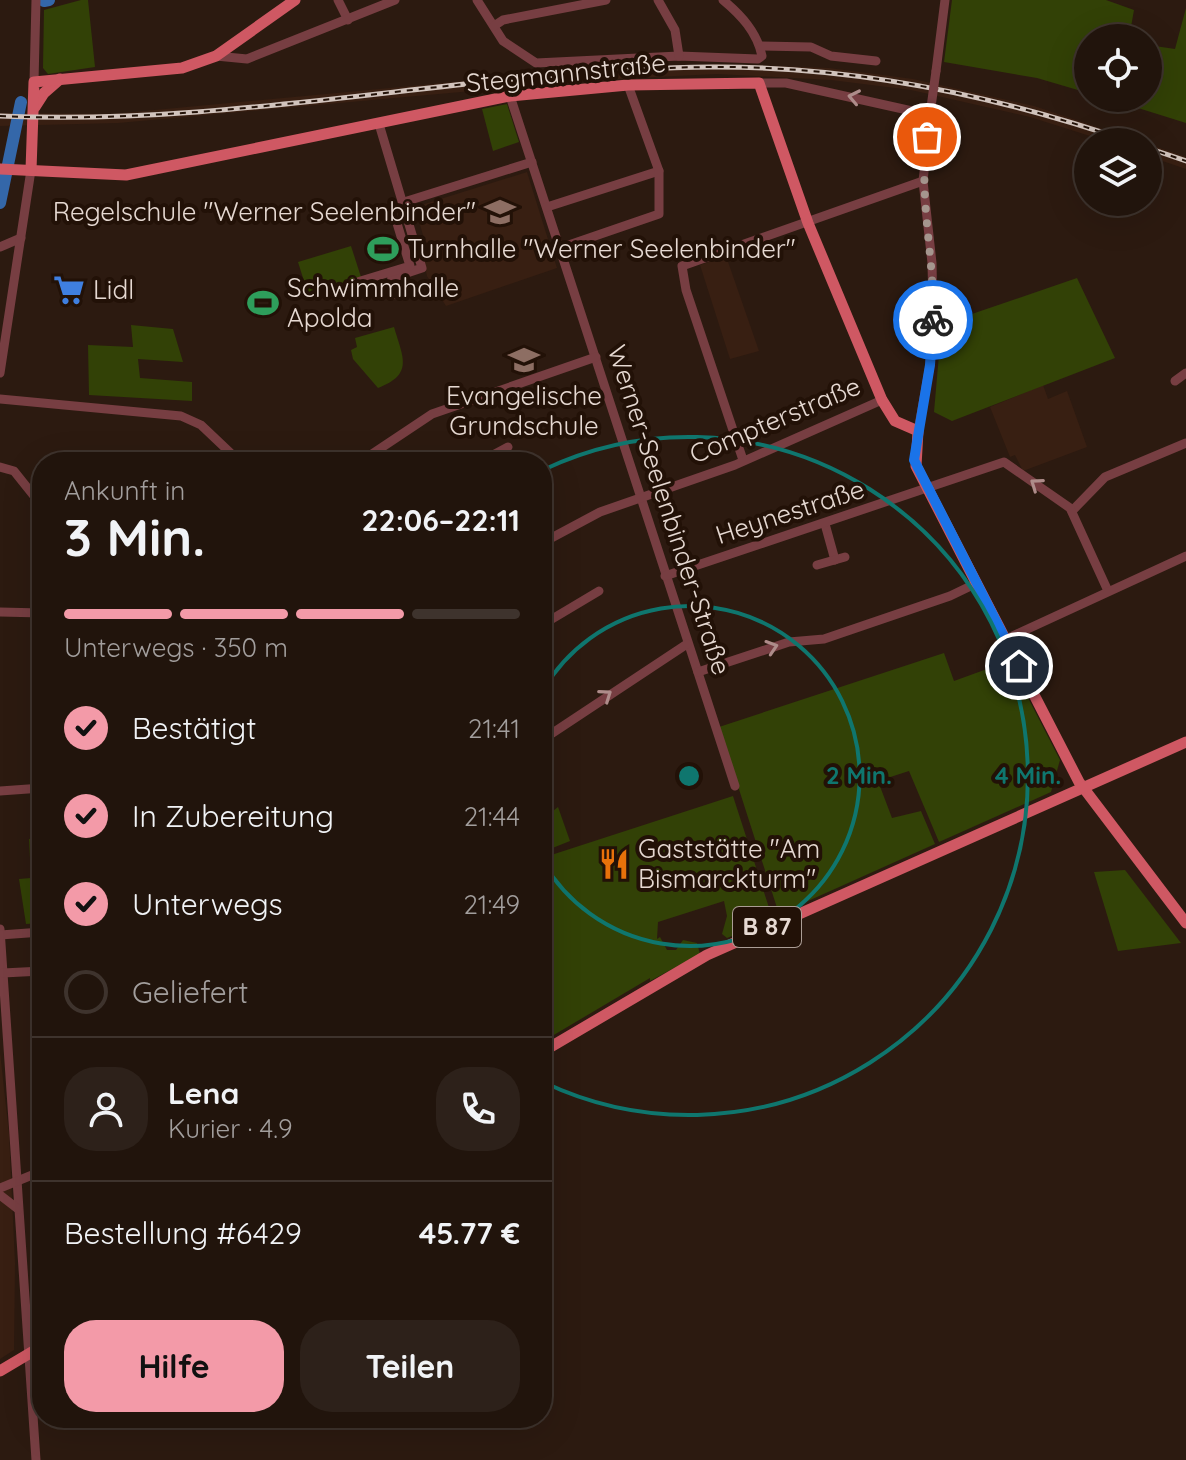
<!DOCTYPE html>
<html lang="de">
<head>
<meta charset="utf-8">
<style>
  :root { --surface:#21140c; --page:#2d211a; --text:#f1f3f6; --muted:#a29e9d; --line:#3e332d; --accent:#f39aa8 }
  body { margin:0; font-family:Quicksand,sans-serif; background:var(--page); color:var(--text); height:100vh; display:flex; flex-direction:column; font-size:30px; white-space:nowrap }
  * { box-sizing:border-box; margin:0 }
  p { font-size:26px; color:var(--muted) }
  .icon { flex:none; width:44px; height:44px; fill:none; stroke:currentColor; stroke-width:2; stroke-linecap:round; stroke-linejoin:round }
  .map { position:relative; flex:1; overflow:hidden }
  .panel { position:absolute; left:32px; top:452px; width:520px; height:976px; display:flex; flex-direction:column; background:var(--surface); border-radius:32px; box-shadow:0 8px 32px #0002,0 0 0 2px var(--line) }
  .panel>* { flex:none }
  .buttons { position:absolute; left:1074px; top:24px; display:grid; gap:16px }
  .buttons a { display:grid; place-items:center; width:88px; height:88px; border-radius:50%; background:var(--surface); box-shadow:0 8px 32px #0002,0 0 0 2px var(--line); font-size:40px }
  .pin { position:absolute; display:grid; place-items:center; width:68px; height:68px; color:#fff; margin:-34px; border:4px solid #fff; border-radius:50%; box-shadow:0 2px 8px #0007 }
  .courier { position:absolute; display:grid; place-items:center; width:80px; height:80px; margin:-40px; border:6px solid #1a73e8; border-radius:50%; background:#fff; color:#222; box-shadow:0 2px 10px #0007 }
  .head em { font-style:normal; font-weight:800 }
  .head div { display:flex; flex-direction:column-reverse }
  .head { display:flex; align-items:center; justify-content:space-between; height:136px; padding:0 32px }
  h1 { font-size:52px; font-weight:800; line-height:60px }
  .bar { display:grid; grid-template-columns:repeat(4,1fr); gap:12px 8px; align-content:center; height:96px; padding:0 32px }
  .bar i { height:10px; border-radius:6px; background:var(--line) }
  .bar .active { background:var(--accent) }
  .bar p { grid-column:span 4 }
  .line { display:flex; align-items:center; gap:20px; padding:0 32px; border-top:2px solid var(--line) }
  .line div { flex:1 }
  .round { display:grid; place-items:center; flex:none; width:84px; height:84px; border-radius:32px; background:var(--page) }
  ol { padding:0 32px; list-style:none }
  li { display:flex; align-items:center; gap:24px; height:88px }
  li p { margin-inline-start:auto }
  li .icon { padding:8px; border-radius:50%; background:var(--accent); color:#111; stroke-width:4 }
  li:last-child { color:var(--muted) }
  li i { width:44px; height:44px; border:4px solid var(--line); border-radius:50% }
  .button { display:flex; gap:16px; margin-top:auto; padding:16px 32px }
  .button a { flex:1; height:92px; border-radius:32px; background:var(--accent); color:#111; font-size:32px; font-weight:800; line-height:92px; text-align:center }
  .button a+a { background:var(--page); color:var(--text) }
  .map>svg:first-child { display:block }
  .built { fill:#381f12 }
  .green { fill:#324106 }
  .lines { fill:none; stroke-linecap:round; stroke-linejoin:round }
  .river { stroke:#3467a9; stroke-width:12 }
  .minor { stroke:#773e42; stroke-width:9 }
  .major { stroke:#cf5863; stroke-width:11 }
  .rail-casing { stroke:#d1c3bc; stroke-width:5 }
  .rail { stroke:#221107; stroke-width:2; stroke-dasharray:6; stroke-linecap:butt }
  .minor-bridge { stroke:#773e42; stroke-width:9 }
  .oneway { stroke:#ae8c8a }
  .done { stroke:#a5968e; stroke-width:8; stroke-dasharray:0 14.4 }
  .route { stroke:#1a73e8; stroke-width:10 }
  .ring { fill:none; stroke:#0f766e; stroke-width:4 }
  .labels { text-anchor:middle; stroke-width:8; stroke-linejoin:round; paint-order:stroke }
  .shield { fill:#221107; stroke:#ab9d95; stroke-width:2 }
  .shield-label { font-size:24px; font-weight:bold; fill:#e6d9d2 }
  .street-label { font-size:26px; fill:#e6d9d2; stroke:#221107 }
  .poi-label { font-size:26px; fill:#e6d9d2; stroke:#221107; text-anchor:start }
  .centre { fill:#0f766e; stroke:#221107; stroke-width:4 }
  .ring-label { font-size:24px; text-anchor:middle; font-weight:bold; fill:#0f766e; stroke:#221107; stroke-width:8; stroke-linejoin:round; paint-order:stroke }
</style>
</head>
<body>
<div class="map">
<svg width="1186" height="1460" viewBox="0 0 1186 1460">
  <rect width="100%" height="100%" fill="#2c1a10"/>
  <g class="built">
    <path d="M717 64 829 68 913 79 1034 106 1142 142H1109L1030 117 911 90 831 80 717 74 594 80 118 123 0 126V113L112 114 592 69Z"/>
    <path d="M1148 144 1186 157V169L1148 156Z"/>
    <path d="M527 172 557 268 446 306 427 276 424 262 430 260 415 207Z"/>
    <path d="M726 256 759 351 730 359 700 265Z"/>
    <path d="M1043 385 1048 399 1067 391 1087 447 1023 471 1015 455 1010 457 990 407Z"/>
    <path d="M0 1052 9 1134 15 1263 14 1350 0 1359Z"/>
  </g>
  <g class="green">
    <path d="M81 0H88L95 67 48 74 43 68 44 10Z"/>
    <path d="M952 0H1106L1134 10 1129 38H1088V93L1037 78 944 62Z"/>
    <path d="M1186 8V123L1106 98H1148V45L1175 49Z"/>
    <path d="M507 104 519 142 493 151 482 109Z"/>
    <path d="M351 246 361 277 308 294 298 262Z"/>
    <path d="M1077 278 1115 358 952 421 934 412 942 320 966 316Z"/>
    <path d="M131 325 173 329 183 362 138 359 140 378 192 382V401L89 395 88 345 133 347Z"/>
    <path d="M394 327C403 358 414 374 378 388L353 359 351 350 357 347 355 338Z"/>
    <path d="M944 653 954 681 1009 661 1060 760 1051 792 939 842 909 771 878 781 892 818 921 811 935 844 779 914 719 727Z"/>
    <path d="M733 796 773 920 727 938 722 934 727 916 724 901 658 922 657 939 660 937 667 950H676L683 940 697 943 700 954 650 981V978L542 1042V858Z"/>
    <path d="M558 807 570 841 550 849 542 841V820Z"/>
    <path d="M42 838V923L26 924 19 879 31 878 29 839Z"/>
    <path d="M1125 870 1181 943 1118 951 1094 872Z"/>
  </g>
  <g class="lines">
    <g class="river">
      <path d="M44 1 49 0"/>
      <path d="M0 203 21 102"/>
    </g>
    <g class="minor">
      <path d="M338 0 348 20"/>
      <path d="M477 0 503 41 536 63 679 56 758 59 762 56C757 32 741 15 723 0"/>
      <path d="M658 0 675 30 679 56"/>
      <path d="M494 26 503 20 606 0"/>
      <path d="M760 46 811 47 831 56 876 61"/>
      <path d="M216 56 247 59 395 0"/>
      <path d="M936 71 945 0"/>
      <path d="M34 82 36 0"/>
      <path d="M759 83H786L930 115"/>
      <path d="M510 96 735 786"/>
      <path d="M379 124 422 268 392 278"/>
      <path d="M404 202 532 162"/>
      <path d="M547 207 659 171"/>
      <path d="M0 247 21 238"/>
      <path d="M560 248 659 214V171L628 85"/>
      <path d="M392 275V295"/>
      <path d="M354 283 410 266 396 220"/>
      <path d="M0 373 31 170"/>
      <path d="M1175 381 1186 373"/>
      <path d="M0 399 181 416 201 425 240 462"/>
      <path d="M918 431 930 365 933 310 932 263 923 181 931 107"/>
      <path d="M743 460 686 290 682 266 923 181"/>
      <path d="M360 462 432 414 596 357"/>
      <path d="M480 462 508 447"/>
      <path d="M0 467 14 471 42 506"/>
      <path d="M1072 511 1105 477 1186 443"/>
      <path d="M825 524 835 560"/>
      <path d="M542 543 600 512 735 465 882 400"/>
      <path d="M817 565 845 557"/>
      <path d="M665 576 1004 462 1070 508 1108 591"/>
      <path d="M0 612 42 613"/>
      <path d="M542 625 599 591"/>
      <path d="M1006 639 1186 556"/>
      <path d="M698 672 789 642 824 639 950 596 977 583"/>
      <path d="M542 740 687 644"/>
      <path d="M0 791 42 788"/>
      <path d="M0 929 36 1460"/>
      <path d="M0 935 42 932"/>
      <path d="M3 973 42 971"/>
      <path d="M0 1188 42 1171"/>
      <path d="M0 1195 18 1209"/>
    </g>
    <g class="major">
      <path d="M35 107 44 93 60 79"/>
      <path d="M0 169 126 175 510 96 628 85 759 83 808 223 882 400 895 421 918 431 916 466 1079 782 1186 923"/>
      <path d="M31 170 34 82 182 68 216 56 295 0"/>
      <path d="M542 1052 707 955 1186 742"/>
      <path d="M0 1371 42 1346"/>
    </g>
    <defs>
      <g id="rail">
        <path d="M0 116C238 127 474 69 711 67 855 66 995 95 1131 142"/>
        <path d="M1148 148 1186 161"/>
      </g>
    </defs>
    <use href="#rail" class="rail-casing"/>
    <use href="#rail" class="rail"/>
    <path class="minor-bridge" d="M931 107 936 71"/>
  </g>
  <defs><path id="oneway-chevron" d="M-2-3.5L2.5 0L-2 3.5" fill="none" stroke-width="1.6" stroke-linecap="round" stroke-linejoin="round" transform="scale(2)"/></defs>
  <g class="oneway">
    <use href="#oneway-chevron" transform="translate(854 97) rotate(-168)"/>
    <use href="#oneway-chevron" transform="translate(1036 484) rotate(-145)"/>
    <use href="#oneway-chevron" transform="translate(772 647) rotate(-18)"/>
    <use href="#oneway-chevron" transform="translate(606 695) rotate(-35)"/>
  </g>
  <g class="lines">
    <path class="done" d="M927 137C918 198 935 258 933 320"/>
    <path class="route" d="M933 320 930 365 914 460 1019 666"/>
  </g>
  <g class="ring">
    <path d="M543 690A170 170 0 1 1 543 862"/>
    <path d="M543 470A339 339 0 1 1 543 1082"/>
  </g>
  <defs>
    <symbol id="school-bare" viewBox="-9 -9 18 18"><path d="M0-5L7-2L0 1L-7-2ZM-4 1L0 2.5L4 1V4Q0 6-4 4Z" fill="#8d6e63" stroke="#221107" stroke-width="2.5" paint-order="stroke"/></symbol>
    <symbol id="stadium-bare" viewBox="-9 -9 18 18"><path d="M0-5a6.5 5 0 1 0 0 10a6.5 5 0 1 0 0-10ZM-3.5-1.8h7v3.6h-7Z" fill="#2e9e5b" stroke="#221107" stroke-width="2.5" paint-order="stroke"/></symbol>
    <symbol id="supermarket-bare" viewBox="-9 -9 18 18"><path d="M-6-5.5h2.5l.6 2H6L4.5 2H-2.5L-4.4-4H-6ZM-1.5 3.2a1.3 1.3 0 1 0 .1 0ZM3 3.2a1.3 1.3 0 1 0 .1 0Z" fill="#3f7fe0" stroke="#221107" stroke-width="2.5" paint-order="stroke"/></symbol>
    <symbol id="restaurant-bare" viewBox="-9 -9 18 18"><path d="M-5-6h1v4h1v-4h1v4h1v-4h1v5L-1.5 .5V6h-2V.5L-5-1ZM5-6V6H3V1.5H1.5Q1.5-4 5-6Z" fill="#e8710a" stroke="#221107" stroke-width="2.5" paint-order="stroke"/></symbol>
  </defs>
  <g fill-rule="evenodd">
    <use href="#school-bare" x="478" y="190" width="44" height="44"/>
    <use href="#stadium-bare" x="361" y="227" width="44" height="44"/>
    <use href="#supermarket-bare" x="47" y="268" width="44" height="44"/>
    <use href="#stadium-bare" x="241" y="281" width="44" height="44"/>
    <use href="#school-bare" x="502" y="338" width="44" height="44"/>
    <use href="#restaurant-bare" x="592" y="842" width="44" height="44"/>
  </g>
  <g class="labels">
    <rect class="shield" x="733" y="907" width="68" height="40" rx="6"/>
    <g class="shield-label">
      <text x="767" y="935">B 87</text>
    </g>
    <g class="street-label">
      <text transform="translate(566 73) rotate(-6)" y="9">Stegmannstraße</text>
      <text transform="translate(775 420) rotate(-23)" y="9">Compterstraße</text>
      <text transform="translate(669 510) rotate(72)" y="9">Werner-Seelenbinder-Straße</text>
      <text transform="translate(790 512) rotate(-18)" y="9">Heynestraße</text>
    </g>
    <g class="poi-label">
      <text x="476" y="221" text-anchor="end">Regelschule "Werner Seelenbinder"</text>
      <text x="407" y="258">Turnhalle "Werner Seelenbinder"</text>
      <text x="287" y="297">Schwimmhalle<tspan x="287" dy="30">Apolda</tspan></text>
      <text x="93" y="299">Lidl</text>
      <text x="524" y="405" text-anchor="middle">Evangelische<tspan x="524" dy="30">Grundschule</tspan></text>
      <text x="638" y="858">Gaststätte "Am<tspan x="638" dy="30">Bismarckturm"</tspan></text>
    </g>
  </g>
  <circle cx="689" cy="776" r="12" class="centre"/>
  <g class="ring-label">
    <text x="859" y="784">2 Min.</text>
    <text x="1028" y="784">4 Min.</text>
  </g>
</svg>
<div class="buttons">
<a><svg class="icon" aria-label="locate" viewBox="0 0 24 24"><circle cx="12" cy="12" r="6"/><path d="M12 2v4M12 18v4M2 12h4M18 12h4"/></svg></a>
<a><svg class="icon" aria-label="layers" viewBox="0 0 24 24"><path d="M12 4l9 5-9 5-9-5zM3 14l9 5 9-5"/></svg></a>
</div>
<div class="pin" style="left:927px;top:137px;background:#ea580c"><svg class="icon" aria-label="bag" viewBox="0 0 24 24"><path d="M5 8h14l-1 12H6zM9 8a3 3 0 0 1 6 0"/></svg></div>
<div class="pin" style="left:1019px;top:666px;background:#1f2937"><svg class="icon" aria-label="home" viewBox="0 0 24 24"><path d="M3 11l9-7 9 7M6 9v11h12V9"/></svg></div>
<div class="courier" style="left:933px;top:320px"><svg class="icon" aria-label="bike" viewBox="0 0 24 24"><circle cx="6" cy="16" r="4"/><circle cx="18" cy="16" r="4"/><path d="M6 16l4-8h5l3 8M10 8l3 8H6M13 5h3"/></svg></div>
<section class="panel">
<div class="head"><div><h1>3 Min.</h1><p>Ankunft in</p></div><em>22:06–22:11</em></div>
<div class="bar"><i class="active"></i><i class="active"></i><i class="active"></i><i></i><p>Unterwegs · 350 m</p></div>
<ol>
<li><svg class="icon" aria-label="check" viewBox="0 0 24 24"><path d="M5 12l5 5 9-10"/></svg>Bestätigt<p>21:41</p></li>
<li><svg class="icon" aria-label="check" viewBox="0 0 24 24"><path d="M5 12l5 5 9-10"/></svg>In Zubereitung<p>21:44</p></li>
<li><svg class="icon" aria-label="check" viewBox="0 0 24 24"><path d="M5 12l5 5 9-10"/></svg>Unterwegs<p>21:49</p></li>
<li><i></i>Geliefert</li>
</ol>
<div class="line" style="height:144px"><a class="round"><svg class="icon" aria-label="person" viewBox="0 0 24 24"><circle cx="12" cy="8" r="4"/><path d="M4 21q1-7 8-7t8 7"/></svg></a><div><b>Lena</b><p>Kurier · 4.9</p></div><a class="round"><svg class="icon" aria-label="phone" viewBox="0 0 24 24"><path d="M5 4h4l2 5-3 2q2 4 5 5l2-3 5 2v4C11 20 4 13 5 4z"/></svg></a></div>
<div class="line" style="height:104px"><div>Bestellung #6429</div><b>45.77 €</b></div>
<div class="button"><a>Hilfe</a><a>Teilen</a></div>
</section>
</div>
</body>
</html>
